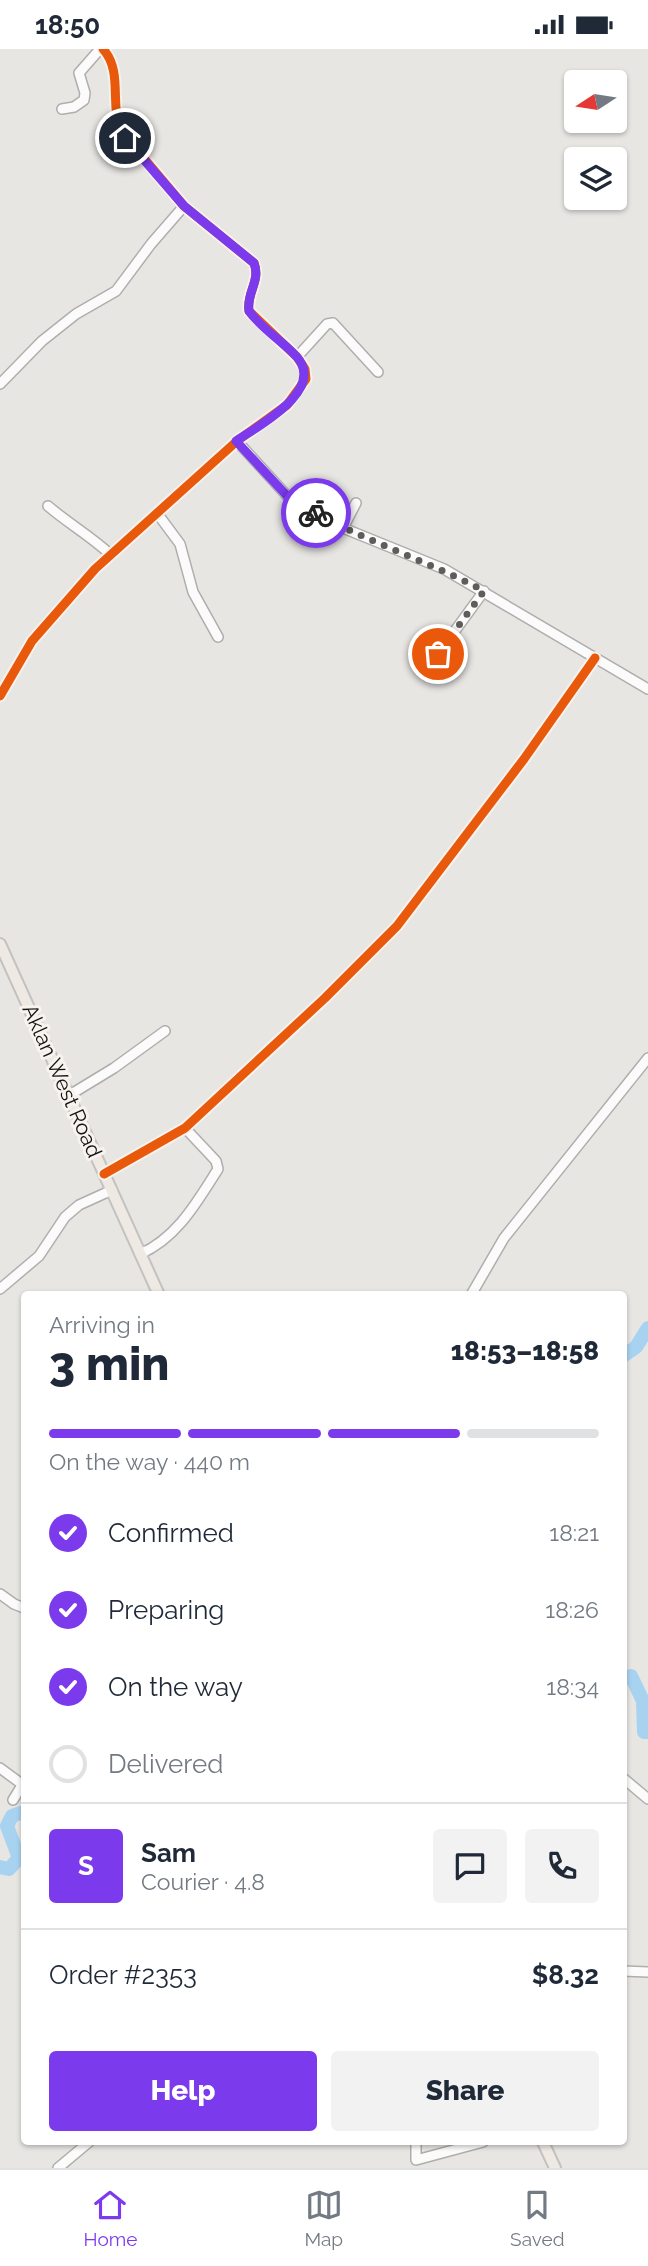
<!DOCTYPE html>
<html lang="en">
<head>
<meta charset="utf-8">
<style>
  :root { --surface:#fff; --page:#f2f2f3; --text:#1f2937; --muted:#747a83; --line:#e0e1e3; --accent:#7c3aed }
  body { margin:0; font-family:Raleway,sans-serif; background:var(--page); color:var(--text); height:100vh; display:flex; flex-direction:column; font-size:26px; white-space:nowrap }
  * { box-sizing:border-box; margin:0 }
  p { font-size:23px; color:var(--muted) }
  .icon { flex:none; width:38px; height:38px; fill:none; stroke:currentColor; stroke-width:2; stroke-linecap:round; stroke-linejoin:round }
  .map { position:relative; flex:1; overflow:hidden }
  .sheet { position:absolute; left:21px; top:1242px; width:606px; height:854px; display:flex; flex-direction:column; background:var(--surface); border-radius:7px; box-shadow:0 2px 5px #0004 }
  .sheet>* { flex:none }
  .needle { width:46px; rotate:258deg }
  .tools { position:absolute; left:564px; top:21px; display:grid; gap:14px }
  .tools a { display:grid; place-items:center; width:63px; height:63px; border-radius:7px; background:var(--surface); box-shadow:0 2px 5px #0004; font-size:35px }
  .pin { position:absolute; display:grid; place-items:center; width:60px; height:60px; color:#fff; margin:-30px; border:4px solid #fff; border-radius:50%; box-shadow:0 2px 7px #0007 }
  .courier { position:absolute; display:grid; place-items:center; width:70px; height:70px; margin:-35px; border:5px solid #7c3aed; border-radius:50%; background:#fff; color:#222; box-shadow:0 2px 9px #0007 }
  .summary em { font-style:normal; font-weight:800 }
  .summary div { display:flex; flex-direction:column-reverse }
  .summary { display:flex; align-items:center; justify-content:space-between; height:119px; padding:0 28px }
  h1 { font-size:46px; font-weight:800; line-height:52px }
  .bar { display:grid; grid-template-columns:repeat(4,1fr); gap:10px 7px; align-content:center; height:84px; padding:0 28px }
  .bar i { height:9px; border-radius:5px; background:var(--line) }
  .bar .active { background:var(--accent) }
  .bar p { grid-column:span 4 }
  .line { display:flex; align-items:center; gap:18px; padding:0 28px; border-top:2px solid var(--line) }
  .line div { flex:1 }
  .round { display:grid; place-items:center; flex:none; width:74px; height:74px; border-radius:7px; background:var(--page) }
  ol { padding:0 28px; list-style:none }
  li { display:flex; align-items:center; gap:21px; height:77px }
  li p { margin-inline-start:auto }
  li .icon { padding:7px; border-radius:50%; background:var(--accent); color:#fff; stroke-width:4 }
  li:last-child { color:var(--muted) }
  li i { width:38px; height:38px; border:4px solid var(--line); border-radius:50% }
  .button { display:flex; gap:14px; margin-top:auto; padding:14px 28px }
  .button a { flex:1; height:80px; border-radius:7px; background:var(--accent); color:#fff; font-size:28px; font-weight:800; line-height:80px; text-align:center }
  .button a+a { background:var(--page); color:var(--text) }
  .status { display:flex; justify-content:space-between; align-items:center; height:49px; padding:0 35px; background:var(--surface); direction:ltr }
  .status svg { height:19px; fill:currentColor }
  .tab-bar { display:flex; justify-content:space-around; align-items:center; height:98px; border-top:2px solid var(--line); background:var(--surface); font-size:19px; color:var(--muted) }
  .tab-bar a { display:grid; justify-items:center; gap:4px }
  .tab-bar .active { color:var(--accent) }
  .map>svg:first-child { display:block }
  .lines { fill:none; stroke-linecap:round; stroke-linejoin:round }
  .river { stroke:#a8d3f0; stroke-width:14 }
  .minor-casing { stroke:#b0aead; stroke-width:12 }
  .major-casing { stroke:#c4c2c0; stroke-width:14 }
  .minor { stroke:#fcfbfb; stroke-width:9 }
  .major { stroke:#efe9e3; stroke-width:10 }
  .cycleway-casing { stroke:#f7f3ee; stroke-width:13 }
  .cycleway { stroke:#e8590c; stroke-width:9 }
  .done { stroke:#5e5d5a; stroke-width:7; stroke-dasharray:0 12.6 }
  .route { stroke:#7c3aed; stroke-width:9 }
  .labels { text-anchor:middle; stroke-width:6; stroke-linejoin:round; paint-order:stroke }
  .street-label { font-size:21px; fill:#141311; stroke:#f7f3ee }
</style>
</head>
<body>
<div class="status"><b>18:50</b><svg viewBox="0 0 49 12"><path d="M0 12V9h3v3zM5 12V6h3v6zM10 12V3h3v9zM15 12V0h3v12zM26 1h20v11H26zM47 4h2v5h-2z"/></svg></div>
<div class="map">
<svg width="648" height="2119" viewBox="0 0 648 2119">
  <rect width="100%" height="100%" fill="#e8e6e3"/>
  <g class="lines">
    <g class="river">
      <path d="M623 1307 636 1298 648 1279"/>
      <path d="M623 1630 631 1627 643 1652 644 1683H648"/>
      <path d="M0 1818 9 1820 19 1809 7 1777 12 1767 20 1764 24 1765"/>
    </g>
    <defs>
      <g id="minor">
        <path d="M62 60 74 58 84 51 85 44 79 24 100 0"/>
        <path d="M297 308 327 275 333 274 378 323"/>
        <path d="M0 335 42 292 76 265 116 242 151 195 184 157"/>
        <path d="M237 392 290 450 343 479 444 520 648 640"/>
        <path d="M48 457C69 475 91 487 111 506"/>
        <path d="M157 464 180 495 193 543 218 588"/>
        <path d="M343 479 356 454"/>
        <path d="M438 605 484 542"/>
        <path d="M0 647 32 592 95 520 237 392 287 356 306 330 305 320 297 308 249 262C246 244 261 232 254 214L184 157 120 81C110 55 123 22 103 0"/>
        <path d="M68 1047 114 1019 165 982"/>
        <path d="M104 1125 185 1079 325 949 397 877 524 710 595 609"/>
        <path d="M140 1205C177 1189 197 1153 218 1120L216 1112 185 1079"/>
        <path d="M0 1240 39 1207 65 1168 79 1156 112 1141"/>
        <path d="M471 1246 504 1189 648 1009"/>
        <path d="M0 1545 14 1555 24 1559"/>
        <path d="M0 1719 23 1736"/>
        <path d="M623 1729 648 1750"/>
        <path d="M13 1751 24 1733"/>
        <path d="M623 1922 648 1923"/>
        <path d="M416 2093V2111L483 2093"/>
        <path d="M58 2119 89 2093"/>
      </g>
      <g id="major">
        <path d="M0 895 159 1246"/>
        <path d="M543 2093 555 2119"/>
      </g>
    </defs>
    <use href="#minor" class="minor-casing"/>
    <use href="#major" class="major-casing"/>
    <use href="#minor" class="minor"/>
    <use href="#major" class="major"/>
    <defs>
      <g id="cycleway">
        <path d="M0 647 32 592 95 520 237 392 287 356 306 330 305 320 297 308 249 262C246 244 261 232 254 214L184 157 120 81C110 55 123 22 103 0"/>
        <path d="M104 1125 185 1079 325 949 397 877 524 710 595 609"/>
      </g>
    </defs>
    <use href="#cycleway" class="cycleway-casing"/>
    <use href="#cycleway" class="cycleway"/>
  </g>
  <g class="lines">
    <path class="done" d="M316 464C370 494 430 513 484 542L438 605"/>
    <path class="route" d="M125 89 184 157 254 214C261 232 246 244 249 262 262 280 281 291 296 307 327 340 260 376 236 392L290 450 316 464"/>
  </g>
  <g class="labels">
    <g class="street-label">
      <text transform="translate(62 1032) rotate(66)" y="7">Aklan West Road</text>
    </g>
  </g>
</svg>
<div class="tools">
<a><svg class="needle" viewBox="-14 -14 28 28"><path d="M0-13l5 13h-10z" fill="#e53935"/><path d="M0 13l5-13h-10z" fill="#747a83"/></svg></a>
<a><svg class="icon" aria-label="layers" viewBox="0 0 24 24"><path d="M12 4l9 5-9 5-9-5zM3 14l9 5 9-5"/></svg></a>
</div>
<div class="pin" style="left:438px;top:605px;background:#ea580c"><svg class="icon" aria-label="bag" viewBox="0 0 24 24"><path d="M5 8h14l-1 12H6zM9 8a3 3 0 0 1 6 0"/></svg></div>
<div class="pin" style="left:125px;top:89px;background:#1f2937"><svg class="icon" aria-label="home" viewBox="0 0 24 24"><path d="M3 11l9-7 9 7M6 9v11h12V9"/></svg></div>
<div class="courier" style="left:316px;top:464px"><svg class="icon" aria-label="bike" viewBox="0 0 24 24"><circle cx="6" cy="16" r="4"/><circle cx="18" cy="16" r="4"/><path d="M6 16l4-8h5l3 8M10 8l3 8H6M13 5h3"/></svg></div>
<section class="sheet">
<div class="summary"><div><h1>3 min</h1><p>Arriving in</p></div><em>18:53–18:58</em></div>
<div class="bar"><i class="active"></i><i class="active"></i><i class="active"></i><i></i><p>On the way · 440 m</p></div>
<ol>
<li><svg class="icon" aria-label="check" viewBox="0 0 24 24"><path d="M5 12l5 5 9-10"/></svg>Confirmed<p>18:21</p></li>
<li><svg class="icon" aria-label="check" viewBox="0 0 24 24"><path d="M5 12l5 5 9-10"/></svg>Preparing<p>18:26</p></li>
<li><svg class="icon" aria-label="check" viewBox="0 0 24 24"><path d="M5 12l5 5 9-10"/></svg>On the way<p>18:34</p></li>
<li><i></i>Delivered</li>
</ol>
<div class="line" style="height:126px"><b class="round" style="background:var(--accent);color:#fff">S</b><div><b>Sam</b><p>Courier · 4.8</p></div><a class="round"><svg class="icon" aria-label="chat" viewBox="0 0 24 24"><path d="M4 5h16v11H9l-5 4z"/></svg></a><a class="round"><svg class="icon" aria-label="phone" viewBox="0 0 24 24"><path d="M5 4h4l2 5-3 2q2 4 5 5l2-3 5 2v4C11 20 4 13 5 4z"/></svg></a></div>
<div class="line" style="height:91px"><div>Order #2353</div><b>$8.32</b></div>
<div class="button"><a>Help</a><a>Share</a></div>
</section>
</div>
<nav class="tab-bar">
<a class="active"><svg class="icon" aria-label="home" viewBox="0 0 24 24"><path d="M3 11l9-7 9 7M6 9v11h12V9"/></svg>Home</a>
<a><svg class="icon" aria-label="map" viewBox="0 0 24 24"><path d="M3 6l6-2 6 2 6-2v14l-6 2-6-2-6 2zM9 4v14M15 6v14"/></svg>Map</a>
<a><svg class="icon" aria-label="saved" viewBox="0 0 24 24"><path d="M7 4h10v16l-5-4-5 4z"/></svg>Saved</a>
</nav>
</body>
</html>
